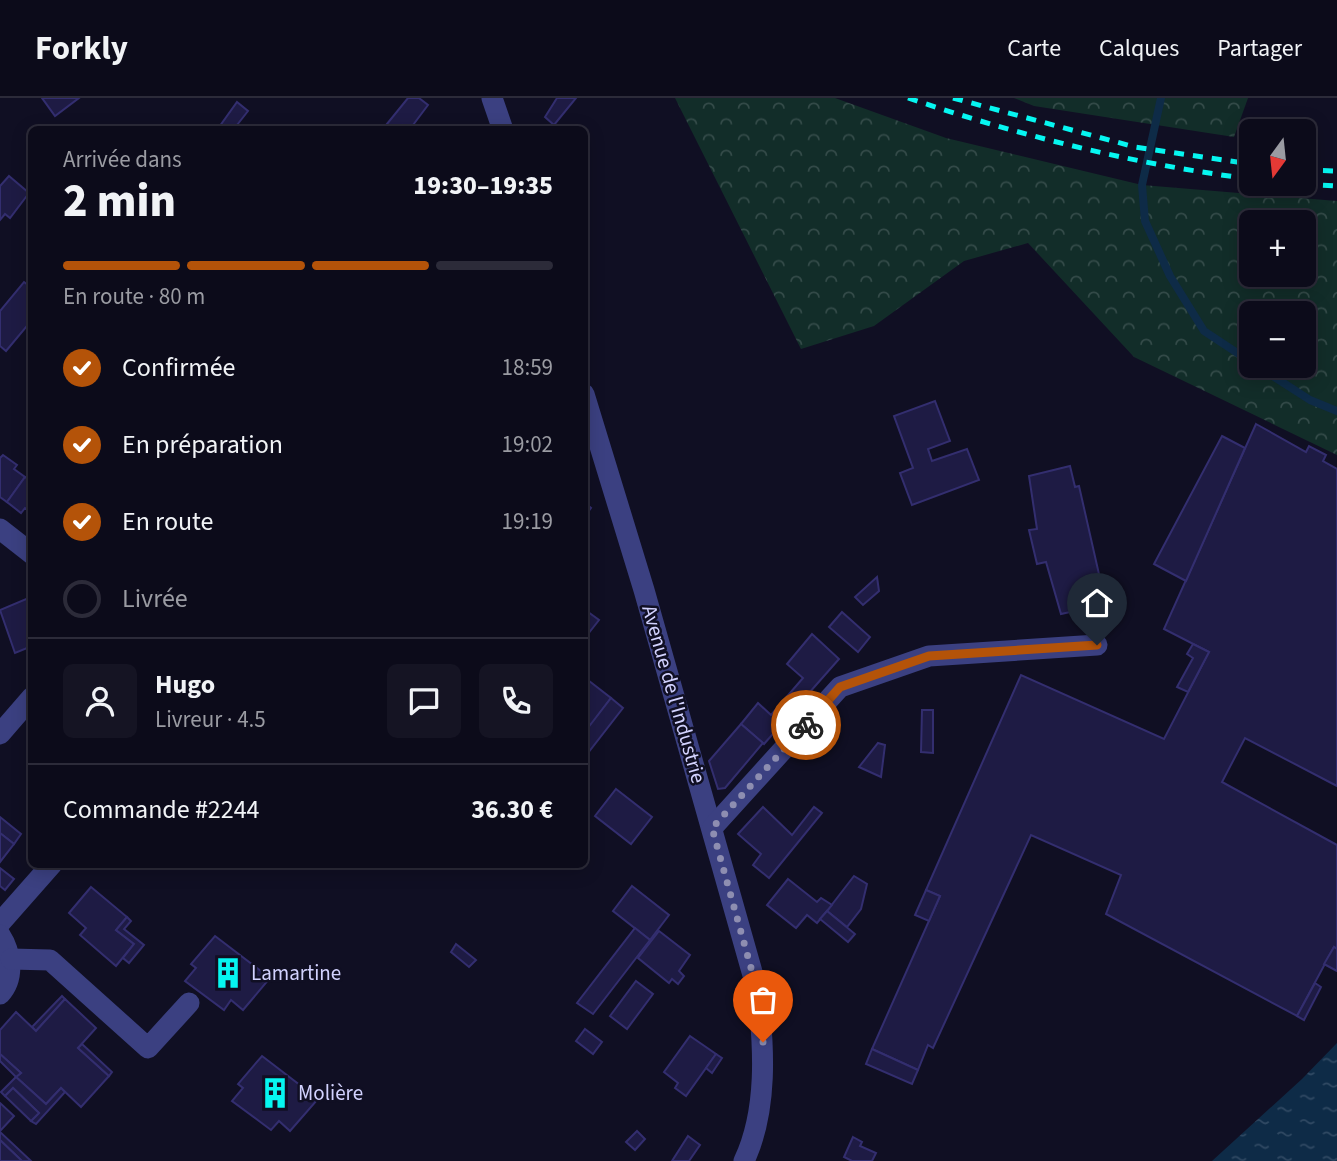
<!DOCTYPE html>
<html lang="fr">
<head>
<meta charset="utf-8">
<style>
  :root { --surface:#0c0b1a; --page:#151423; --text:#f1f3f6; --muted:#9a9ba2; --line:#2c2b39; --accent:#b45309 }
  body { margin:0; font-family:"Source Sans 3",sans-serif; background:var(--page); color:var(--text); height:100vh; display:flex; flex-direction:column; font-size:26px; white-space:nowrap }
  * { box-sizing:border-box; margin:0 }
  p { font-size:23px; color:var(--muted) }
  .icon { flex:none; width:38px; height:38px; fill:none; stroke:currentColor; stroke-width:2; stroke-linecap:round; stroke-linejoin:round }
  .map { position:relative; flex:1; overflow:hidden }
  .panel { position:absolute; left:28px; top:28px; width:560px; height:742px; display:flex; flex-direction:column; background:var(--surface); border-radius:10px; box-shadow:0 4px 18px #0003,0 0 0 2px var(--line) }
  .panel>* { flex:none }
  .needle { width:46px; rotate:195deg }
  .tools { position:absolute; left:1239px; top:21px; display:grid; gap:14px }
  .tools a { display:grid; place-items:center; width:77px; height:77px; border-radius:10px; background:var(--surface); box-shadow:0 4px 18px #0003,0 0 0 2px var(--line); font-size:35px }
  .pin { position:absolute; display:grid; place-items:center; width:60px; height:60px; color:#fff; margin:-72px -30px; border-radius:50% 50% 50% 0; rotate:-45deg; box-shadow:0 0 7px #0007 }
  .pin .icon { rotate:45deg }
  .courier { position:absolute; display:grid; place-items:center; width:70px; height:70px; margin:-35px; border:5px solid #b45309; border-radius:50%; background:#fff; color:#222; box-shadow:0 2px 9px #0007 }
  .overview em { font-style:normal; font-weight:800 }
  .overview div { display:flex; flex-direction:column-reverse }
  .overview { display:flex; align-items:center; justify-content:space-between; height:119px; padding:0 35px }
  h1 { font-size:46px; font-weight:800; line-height:52px }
  .bar { display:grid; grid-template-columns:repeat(4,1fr); gap:10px 7px; align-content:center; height:84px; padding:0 35px }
  .bar i { height:9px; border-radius:5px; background:var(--line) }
  .bar .selected { background:var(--accent) }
  .bar p { grid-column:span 4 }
  .line { display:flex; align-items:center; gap:18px; padding:0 35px; border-top:2px solid var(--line) }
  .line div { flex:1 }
  .round { display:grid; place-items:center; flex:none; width:74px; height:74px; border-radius:10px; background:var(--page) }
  ol { padding:0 35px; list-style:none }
  li { display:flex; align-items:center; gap:21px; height:77px }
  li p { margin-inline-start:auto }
  li .icon { padding:7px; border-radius:50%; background:var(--accent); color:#fff; stroke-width:4 }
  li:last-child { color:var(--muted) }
  li i { width:38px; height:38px; border:4px solid var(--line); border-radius:50% }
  header { display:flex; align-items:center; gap:42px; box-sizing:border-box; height:98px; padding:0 35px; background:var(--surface); border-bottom:2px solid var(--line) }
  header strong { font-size:33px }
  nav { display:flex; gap:38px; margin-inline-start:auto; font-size:24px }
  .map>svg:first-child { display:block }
  .forest { fill:url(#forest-crowns); fill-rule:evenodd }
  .water { fill:url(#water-ripples) }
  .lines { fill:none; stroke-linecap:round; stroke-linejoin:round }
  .stream { stroke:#0e2b47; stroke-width:8 }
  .building { fill:#1e1b44; stroke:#332e6f; stroke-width:2 }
  .minor { stroke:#3b4081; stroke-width:21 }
  .rail { stroke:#06f6f1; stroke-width:5; stroke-dasharray:10 9; stroke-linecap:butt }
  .done { stroke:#8e8eb1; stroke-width:7; stroke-dasharray:0 12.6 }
  .route { stroke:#b45309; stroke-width:9 }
  .labels { text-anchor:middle; stroke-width:5; stroke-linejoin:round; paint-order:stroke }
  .street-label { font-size:21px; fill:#d2d2fe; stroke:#100f23 }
  .poi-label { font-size:21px; fill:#d2d2fe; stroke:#100f23; text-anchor:start }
</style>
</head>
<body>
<header>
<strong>Forkly</strong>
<nav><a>Carte</a><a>Calques</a><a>Partager</a></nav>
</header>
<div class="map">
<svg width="1337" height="1063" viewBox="0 0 1337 1063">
  <defs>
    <pattern id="forest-crowns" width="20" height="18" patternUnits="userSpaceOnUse" patternTransform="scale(1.75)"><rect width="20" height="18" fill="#122d29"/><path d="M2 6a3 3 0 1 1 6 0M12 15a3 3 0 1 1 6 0" fill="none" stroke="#344b49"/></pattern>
    <pattern id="water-ripples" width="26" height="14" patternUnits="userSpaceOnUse" patternTransform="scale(1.75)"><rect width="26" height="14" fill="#0e2b47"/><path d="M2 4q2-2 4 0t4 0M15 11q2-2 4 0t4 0" fill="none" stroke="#304963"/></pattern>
  </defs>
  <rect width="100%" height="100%" fill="#100f23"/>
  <g class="forest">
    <path d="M675 0H835L946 40 1142 87 1337 103V357L1134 259 1028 145 964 163 874 228 801 251ZM1251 124H1304V177H1251ZM1251 215H1304V268H1251Z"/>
    <path d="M1014 0H1248L1234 39 1034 8Z"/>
  </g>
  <path class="water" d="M1337 945V1063H1212L1302 981Z"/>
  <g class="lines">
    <g class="stream">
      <path d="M1161 0 1142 87 1145 123 1170 178 1204 233 1251 264"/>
      <path d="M1257 268 1310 302 1337 313"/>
    </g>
  </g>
  <g class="building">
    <path d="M42 0H79L55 18Z"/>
    <path d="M408 0H419L428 7 410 31 403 27 400 32H382Z"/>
    <path d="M557 0H576L554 27 545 19Z"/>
    <path d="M237 4 248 13 233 32H217Z"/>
    <path d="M9 78 29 95 10 120 5 116 0 122V88Z"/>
    <path d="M24 184 32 190V222L6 253 0 248V213Z"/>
    <path d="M935 303 950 343 928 351 932 363 967 351 979 382 912 407 900 375 913 370 894 318Z"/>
    <path d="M1256 326 1306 354 1309 348 1326 357 1323 363 1337 371V688L1245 640 1222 684 1337 747V851L1334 849 1297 918 1106 816 1121 777 1031 737 933 950 928 947 918 972 872 951 940 798 926 792 1021 577 1164 641 1209 554 1164 531Z"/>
    <path d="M1222 338 1245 350 1186 483 1154 466Z"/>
    <path d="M3 357 17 367 14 371 25 379 7 404 0 399V360Z"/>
    <path d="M1070 368 1075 389 1079 388 1101 485 1098 486 1102 507 1061 516 1046 464 1037 466 1029 432 1037 431 1029 378Z"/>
    <path d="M25 379 32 384V415L25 410 21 415 7 404Z"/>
    <path d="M584 404 591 410 584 419Z"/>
    <path d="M877 479 879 493 863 507 855 499Z"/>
    <path d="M31 499 32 548 15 555 0 512Z"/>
    <path d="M584 511 599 522 584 541Z"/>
    <path d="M842 514 870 539 858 554 829 529Z"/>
    <path d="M812 536 839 561 764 646 741 626 758 605 771 617 803 580 787 566Z"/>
    <path d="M1193 546 1209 554 1188 594 1177 589 1193 560 1187 556Z"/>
    <path d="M584 579 611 600 591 627 584 622Z"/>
    <path d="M611 600 623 610 584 660V635Z"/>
    <path d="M922 612H933V655L921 654Z"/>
    <path d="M741 626 763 645 725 690 718 691 709 663Z"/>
    <path d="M878 645 885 647 881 679 859 669Z"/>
    <path d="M616 691 652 719 631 746 595 718Z"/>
    <path d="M763 709 792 737 814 709 822 715 769 780 753 767 761 756 738 736Z"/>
    <path d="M0 719 21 736 14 746 0 735Z"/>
    <path d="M0 735 14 746 0 764Z"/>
    <path d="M0 770 14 781 5 792 0 788Z"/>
    <path d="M854 778 867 786 861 811 847 829 827 813Z"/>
    <path d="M788 781 817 804 821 800 832 807 817 825 807 817 796 830 767 807Z"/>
    <path d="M632 788 669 817 650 842 613 813Z"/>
    <path d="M91 789 127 819 116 832 134 846 116 868 80 837 86 830 69 815Z"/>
    <path d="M926 792 940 798 929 823 915 817Z"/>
    <path d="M827 813 855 836 848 844 820 821Z"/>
    <path d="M127 819 131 823 124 831 144 847 129 865 123 860 134 846 116 832Z"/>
    <path d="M635 830 650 842 593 916 577 905Z"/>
    <path d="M659 833 690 857 679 873 684 878 678 886 672 881 669 885 638 860Z"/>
    <path d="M215 838 270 880 243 912 231 902 224 912 185 883 196 870 191 866Z"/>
    <path d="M456 846 476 862 469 869 451 854Z"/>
    <path d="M1334 849 1337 851V873L1324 866Z"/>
    <path d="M636 883 653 896 627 931 610 918Z"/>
    <path d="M1315 885 1321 889 1304 922 1297 918Z"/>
    <path d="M62 898 65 901 36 933 32 929Z"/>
    <path d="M65 901 96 930 78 950 109 978 81 1009 61 990 46 1006 16 979 21 975 0 956V932L16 914 36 933Z"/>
    <path d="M585 931 602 944 593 956 576 943Z"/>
    <path d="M690 938 716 956 686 998 675 990 678 985 664 974Z"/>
    <path d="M82 946 112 974 109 978 78 950Z"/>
    <path d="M872 951 918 972 912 986 866 966Z"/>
    <path d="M0 956 21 975 16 979 0 963Z"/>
    <path d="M716 956 722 960 712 975 706 970Z"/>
    <path d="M262 958 318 1001 290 1033 279 1023 271 1032 232 1003 243 990 238 986Z"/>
    <path d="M16 979 46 1006 61 990 65 994 36 1026 31 1023 39 1015 13 990 5 998 1 994Z"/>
    <path d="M13 990 39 1015 31 1023 5 998Z"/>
    <path d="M0 1005 14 1018 0 1033Z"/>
    <path d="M637 1033 645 1041 635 1052 626 1044Z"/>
    <path d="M0 1034 31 1063H22L0 1042Z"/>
    <path d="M688 1038 700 1047 689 1063H672Z"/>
    <path d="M853 1039 862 1044 860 1048 876 1055 872 1063H852L844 1059Z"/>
    <path d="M0 1042 22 1063H0Z"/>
  </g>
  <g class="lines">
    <g class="minor">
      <path d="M492 0 503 32"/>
      <path d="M584 296 644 492 758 895C764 949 768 1012 744 1063"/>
      <path d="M0 431 32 456"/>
      <path d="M0 636 32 599"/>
      <path d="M712 730 840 589 929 558 1097 547"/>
      <path d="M0 825 52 766"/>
      <path d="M0 837C11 854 15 880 0 896"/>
      <path d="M11 861 50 862 148 950 189 905"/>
    </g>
    <g class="rail">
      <path d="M908 0C1021 38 1133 66 1251 81"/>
      <path d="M953 0 1135 49 1251 66"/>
      <path d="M1304 72 1337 73"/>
      <path d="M1304 86 1337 88"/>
    </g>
  </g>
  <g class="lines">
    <path class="done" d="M763 944 758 895 712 730 806 627"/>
    <path class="route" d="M806 627 840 589 929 558 1097 547"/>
  </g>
  <defs>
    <symbol id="building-bare" viewBox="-9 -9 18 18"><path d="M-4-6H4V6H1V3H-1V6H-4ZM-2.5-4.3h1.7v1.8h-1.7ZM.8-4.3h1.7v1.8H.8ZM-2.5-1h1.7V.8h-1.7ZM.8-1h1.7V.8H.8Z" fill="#06f6f1" stroke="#100f23" stroke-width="2.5" paint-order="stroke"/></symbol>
  </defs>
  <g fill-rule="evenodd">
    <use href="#building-bare" x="206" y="853" width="44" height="44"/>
    <use href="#building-bare" x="253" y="973" width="44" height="44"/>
  </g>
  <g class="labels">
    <g class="street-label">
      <text transform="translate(674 596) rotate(74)" y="7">Avenue de l'Industrie</text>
    </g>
    <g class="poi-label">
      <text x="251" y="882">Lamartine</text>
      <text x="298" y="1002">Molière</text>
    </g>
  </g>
</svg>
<div class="tools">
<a><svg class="needle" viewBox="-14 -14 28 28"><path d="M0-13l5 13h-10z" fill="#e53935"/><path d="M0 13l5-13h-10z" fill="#9a9ba2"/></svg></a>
<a>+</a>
<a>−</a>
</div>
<div class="pin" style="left:763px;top:944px;background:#ea580c"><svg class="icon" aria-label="bag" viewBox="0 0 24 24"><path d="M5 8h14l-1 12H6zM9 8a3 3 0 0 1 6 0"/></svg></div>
<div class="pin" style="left:1097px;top:547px;background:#1f2937"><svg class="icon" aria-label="home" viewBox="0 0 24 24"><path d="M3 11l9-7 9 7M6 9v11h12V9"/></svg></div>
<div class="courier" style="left:806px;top:627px"><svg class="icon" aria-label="bike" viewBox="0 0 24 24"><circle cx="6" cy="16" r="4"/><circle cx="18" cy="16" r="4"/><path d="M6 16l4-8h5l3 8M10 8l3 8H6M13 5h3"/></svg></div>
<section class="panel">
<div class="overview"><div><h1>2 min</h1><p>Arrivée dans</p></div><em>19:30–19:35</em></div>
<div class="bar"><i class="selected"></i><i class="selected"></i><i class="selected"></i><i></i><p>En route · 80 m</p></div>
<ol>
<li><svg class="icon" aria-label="check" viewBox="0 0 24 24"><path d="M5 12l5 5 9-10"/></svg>Confirmée<p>18:59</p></li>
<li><svg class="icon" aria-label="check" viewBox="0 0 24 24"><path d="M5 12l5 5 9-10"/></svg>En préparation<p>19:02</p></li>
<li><svg class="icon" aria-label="check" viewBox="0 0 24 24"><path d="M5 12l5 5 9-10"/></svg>En route<p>19:19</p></li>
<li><i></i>Livrée</li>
</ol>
<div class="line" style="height:126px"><a class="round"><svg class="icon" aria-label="person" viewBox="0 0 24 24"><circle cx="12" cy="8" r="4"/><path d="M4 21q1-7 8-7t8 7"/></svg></a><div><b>Hugo</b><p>Livreur · 4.5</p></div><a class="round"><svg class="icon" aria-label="chat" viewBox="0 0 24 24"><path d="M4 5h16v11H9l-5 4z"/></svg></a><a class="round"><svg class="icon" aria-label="phone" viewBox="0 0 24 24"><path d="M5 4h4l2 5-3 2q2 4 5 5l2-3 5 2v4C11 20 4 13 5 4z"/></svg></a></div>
<div class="line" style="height:91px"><div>Commande #2244</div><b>36.30 €</b></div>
</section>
</div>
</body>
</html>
